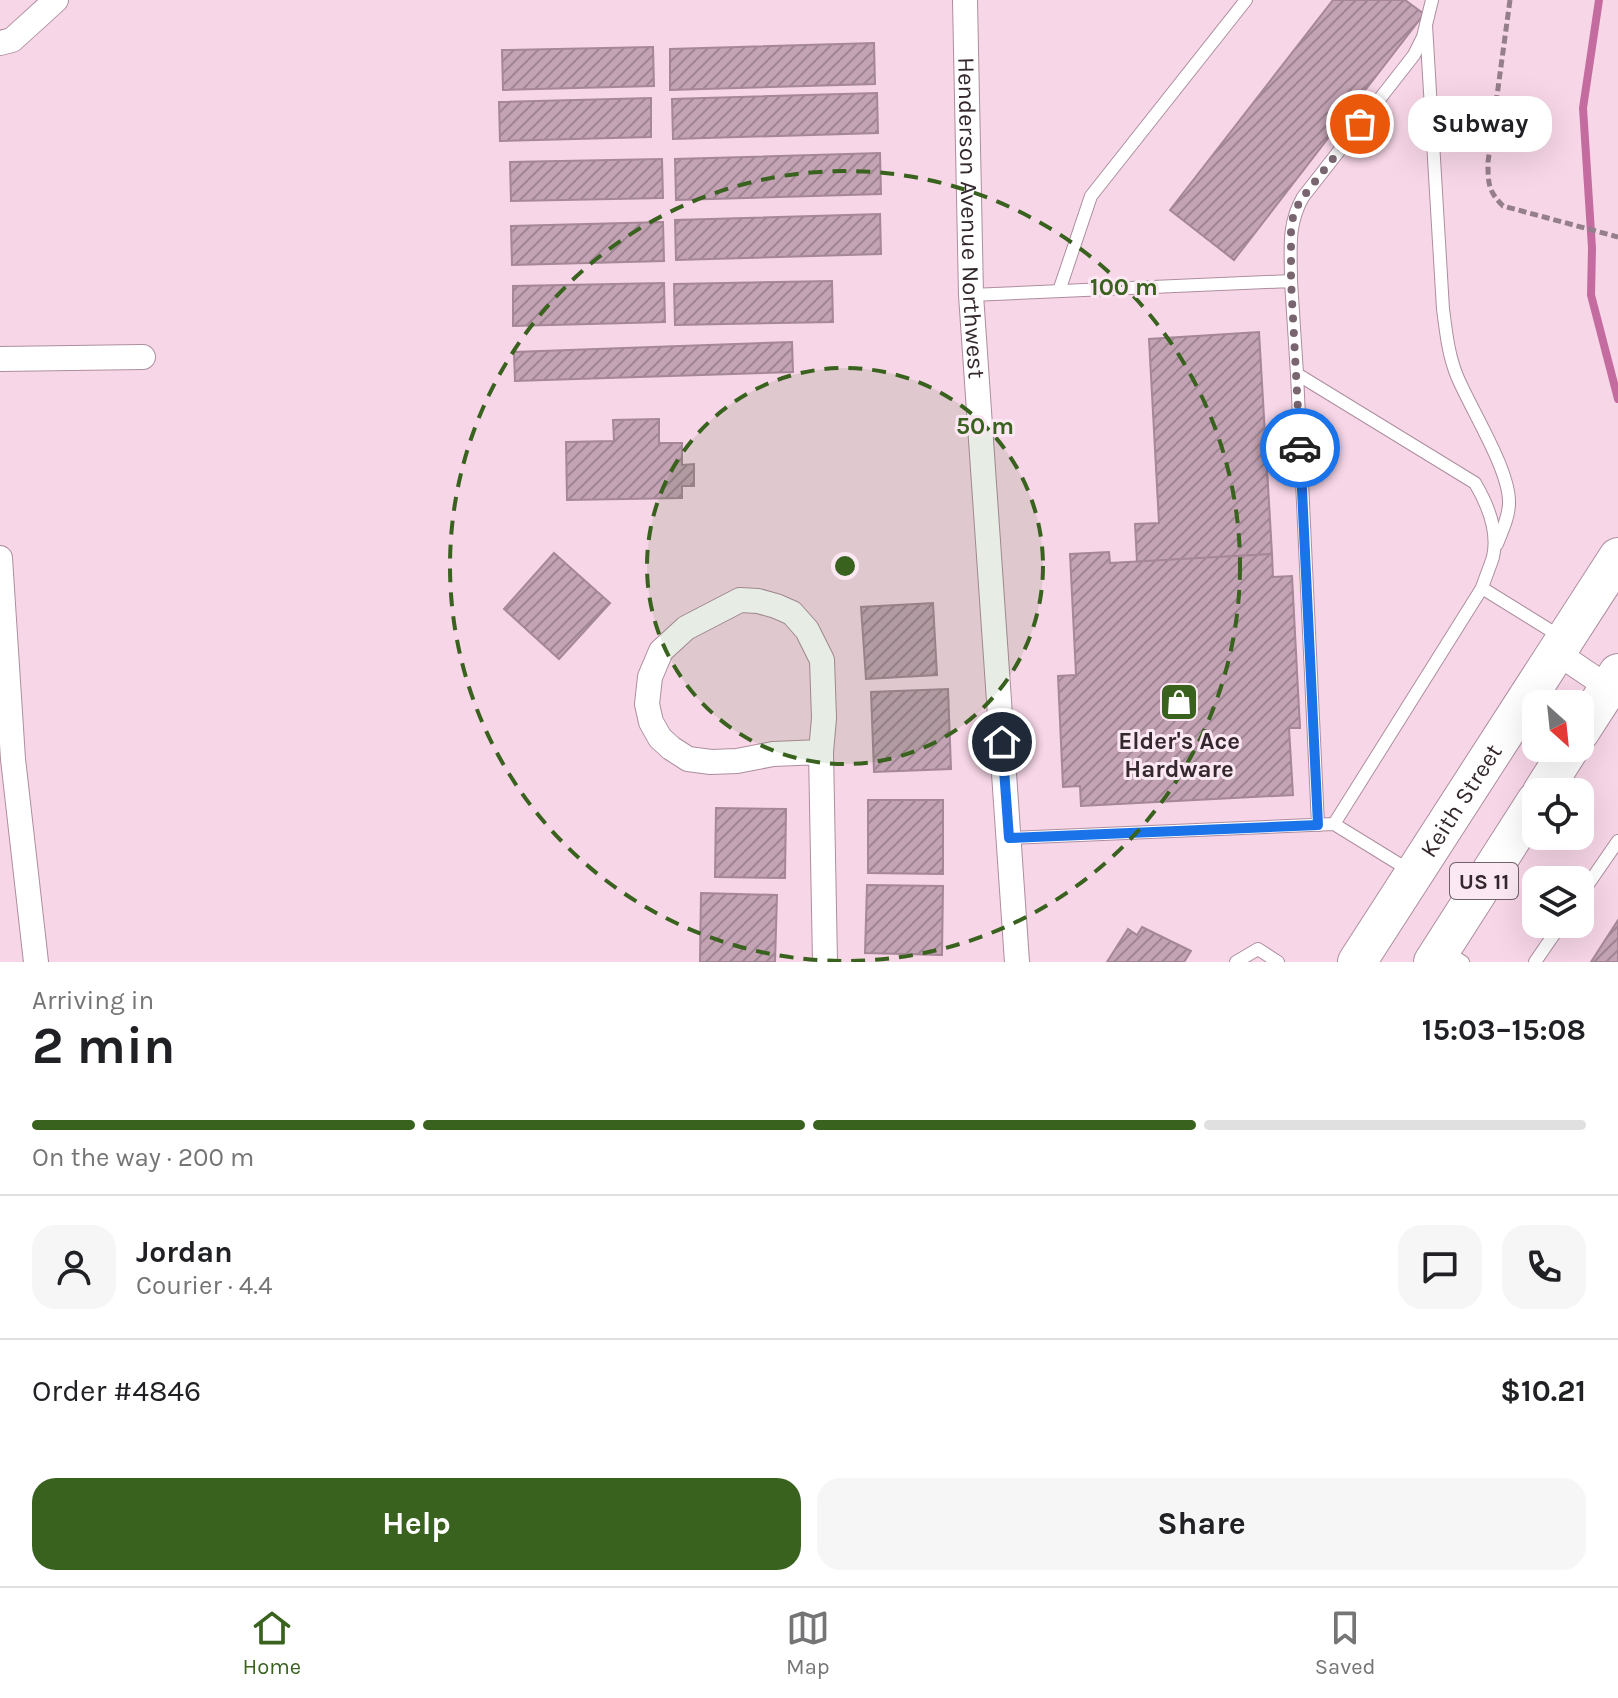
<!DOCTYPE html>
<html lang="en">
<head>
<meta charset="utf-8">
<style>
  :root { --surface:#fff; --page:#f6f6f6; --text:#202124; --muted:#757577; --line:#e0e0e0; --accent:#39621e }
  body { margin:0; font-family:Karla,sans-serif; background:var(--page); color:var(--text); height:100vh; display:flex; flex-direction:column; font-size:30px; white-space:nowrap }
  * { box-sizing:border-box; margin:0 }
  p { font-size:26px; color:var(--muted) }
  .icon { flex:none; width:44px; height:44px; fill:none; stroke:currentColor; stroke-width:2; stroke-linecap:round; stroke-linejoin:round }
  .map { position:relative; height:962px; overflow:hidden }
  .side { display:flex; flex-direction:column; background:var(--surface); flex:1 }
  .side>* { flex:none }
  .needle { width:52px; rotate:153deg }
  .tools { position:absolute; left:1522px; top:690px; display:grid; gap:16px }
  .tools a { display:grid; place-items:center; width:72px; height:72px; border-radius:16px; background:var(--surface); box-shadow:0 8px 32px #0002; font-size:40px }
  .pin { position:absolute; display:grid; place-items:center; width:68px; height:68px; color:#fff; margin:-34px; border:4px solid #fff; border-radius:50%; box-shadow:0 2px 8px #0007 }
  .courier { position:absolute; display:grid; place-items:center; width:80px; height:80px; margin:-40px; border:6px solid #1a73e8; border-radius:50%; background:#fff; color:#222; box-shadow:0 2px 10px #0007 }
  .bubble { position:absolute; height:56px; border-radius:24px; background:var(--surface); box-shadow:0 8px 32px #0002; font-size:26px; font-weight:700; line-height:56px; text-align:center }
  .summary em { font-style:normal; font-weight:700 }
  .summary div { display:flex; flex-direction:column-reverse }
  .summary { display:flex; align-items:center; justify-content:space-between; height:136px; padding:0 32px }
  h1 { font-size:52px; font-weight:700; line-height:60px }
  .bar { display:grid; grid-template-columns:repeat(4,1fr); gap:12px 8px; align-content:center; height:96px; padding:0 32px }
  .bar i { height:10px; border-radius:6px; background:var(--line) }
  .bar .active { background:var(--accent) }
  .bar p { grid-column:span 4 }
  .line { display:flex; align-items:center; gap:20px; padding:0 32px; border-top:2px solid var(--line) }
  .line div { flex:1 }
  .round { display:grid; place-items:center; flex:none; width:84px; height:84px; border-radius:24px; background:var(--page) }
  .button { display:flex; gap:16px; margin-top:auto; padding:16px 32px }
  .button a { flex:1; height:92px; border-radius:24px; background:var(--accent); color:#fff; font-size:32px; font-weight:700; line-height:92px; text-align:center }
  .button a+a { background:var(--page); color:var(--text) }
  .menu { display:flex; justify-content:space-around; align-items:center; height:112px; border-top:2px solid var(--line); background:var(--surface); font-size:22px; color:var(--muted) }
  .menu a { display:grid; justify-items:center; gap:4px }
  .menu .active { color:var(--accent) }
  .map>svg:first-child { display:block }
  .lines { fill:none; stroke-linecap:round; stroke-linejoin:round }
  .stream { stroke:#c46ca0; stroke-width:8 }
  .building { fill:url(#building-hatch); stroke:#a58797; stroke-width:2 }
  .service-casing { stroke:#ad8e9f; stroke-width:14 }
  .minor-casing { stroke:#ad8e9f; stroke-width:26 }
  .primary-casing { stroke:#ad8e9f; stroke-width:40 }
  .path { stroke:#957f8a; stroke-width:5; stroke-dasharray:8 4; stroke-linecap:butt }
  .service { stroke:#fff; stroke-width:12 }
  .minor { stroke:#fff; stroke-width:24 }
  .primary { stroke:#fff; stroke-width:38 }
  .done { stroke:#78656f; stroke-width:8; stroke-dasharray:0 14.4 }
  .route { stroke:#1a73e8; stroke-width:10 }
  .ring { fill:none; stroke:#39621e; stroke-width:4; stroke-dasharray:14 10 }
  .labels { text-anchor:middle; stroke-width:6; stroke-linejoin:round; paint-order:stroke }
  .shield { fill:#fce8f2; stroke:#706269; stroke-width:2 }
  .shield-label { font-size:22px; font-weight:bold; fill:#34282e }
  .street-label { font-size:24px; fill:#34282e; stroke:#fce8f2 }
  .poi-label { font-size:24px; font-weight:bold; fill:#34282e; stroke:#fce8f2 }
  .centre { fill:#39621e; stroke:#fce8f2; stroke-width:4 }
  .ring-label { font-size:24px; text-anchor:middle; font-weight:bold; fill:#39621e; stroke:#fce8f2; stroke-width:6; stroke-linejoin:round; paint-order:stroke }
</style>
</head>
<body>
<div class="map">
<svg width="1618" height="962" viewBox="0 0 1618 962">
  <defs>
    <pattern id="building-hatch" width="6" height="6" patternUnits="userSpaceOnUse" patternTransform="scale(2)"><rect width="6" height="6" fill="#c3a3b4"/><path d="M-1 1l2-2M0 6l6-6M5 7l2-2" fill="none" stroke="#9f8593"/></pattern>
  </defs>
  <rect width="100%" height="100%" fill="#f7d6e7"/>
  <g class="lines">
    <path class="stream" d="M1599 0 1583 108 1592 248 1591 295 1618 399"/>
  </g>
  <g class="building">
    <path d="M1333 0H1405L1424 14 1234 260 1170 210Z"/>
    <path d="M874 43 875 84 670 90V49Z"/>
    <path d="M653 47 654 86 503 90 502 50Z"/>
    <path d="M877 93 878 133 673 139 672 99Z"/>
    <path d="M651 98V137L500 141 499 102Z"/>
    <path d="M880 153 881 194 676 200 675 159Z"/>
    <path d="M662 159 663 198 511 201 510 162Z"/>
    <path d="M880 214 881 254 676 260 675 220Z"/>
    <path d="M663 222 664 261 512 265 511 226Z"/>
    <path d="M832 281 833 322 675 325 674 284Z"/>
    <path d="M664 283 665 322 513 326V286Z"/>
    <path d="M1259 332 1272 554 1137 562 1135 524 1159 523 1149 339Z"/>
    <path d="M792 342 793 372 515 381 514 352Z"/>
    <path d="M659 419V443H682V465L694 464V486H682V498L567 500 566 442 614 441 613 420Z"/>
    <path d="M1109 552 1110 563 1272 554 1273 577 1292 576 1300 728H1289L1293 795 1081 806 1080 786 1063 787 1058 676 1076 675 1070 554Z"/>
    <path d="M554 553 610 603 559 659 504 609Z"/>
    <path d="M933 603 937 675 866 679 861 607Z"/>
    <path d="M948 689 951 769 874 772 871 692Z"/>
    <path d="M868 800H943V874L868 873Z"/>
    <path d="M716 808 786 809 785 878 715 877Z"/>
    <path d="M867 885 943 886 942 955 865 953Z"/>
    <path d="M701 893 777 895 775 962H700Z"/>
    <path d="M1618 920V962H1591Z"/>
    <path d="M1142 927 1191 951 1184 962H1107L1128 929 1137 935Z"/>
  </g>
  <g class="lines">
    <defs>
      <g id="service">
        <path d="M1426 25 1443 309C1446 331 1448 354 1457 376 1470 408 1510 470 1509 503 1509 517 1502 531 1497 544"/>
        <path d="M1291 281C1291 250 1287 225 1303 197L1414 55 1423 37 1432 0"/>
        <path d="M1059 291 1091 196 1246 0"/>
        <path d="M971 295 1291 281 1297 374"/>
        <path d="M1334 824 1482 588 1561 637"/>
        <path d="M1318 825 1297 374 1475 483C1488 505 1499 531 1493 557 1490 567 1485 578 1482 588"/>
        <path d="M1009 838 1334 824 1412 872"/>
        <path d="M1580 896 1618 841"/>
        <path d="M1444 950 1463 962"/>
        <path d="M1236 962 1258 949 1278 962"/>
        <path d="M1535 962 1561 924"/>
      </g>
      <g id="minor">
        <path id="s1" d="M965 0 971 295 1017 962"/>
        <path d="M0 43 12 40 56 0"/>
        <path d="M0 359 143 357"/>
        <path d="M0 558 13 759 36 962"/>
        <path d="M1556 652 1609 688"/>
        <path d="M821 752 773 754 737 761 711 762 688 759 671 748 660 738 651 722 647 704 650 677 661 651 686 628 740 600 758 601 776 606 792 613 807 630 822 660 824 718 821 752 825 962"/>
      </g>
      <g id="primary">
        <path d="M1580 732 1618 673"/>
        <path d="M1542 792 1570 748"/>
        <path id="s2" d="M1357 962 1618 557"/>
        <path d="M1433 962 1536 801"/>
      </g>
    </defs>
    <use href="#service" class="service-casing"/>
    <use href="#minor" class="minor-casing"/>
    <use href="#primary" class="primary-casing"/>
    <path class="path" d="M1510 0 1488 162C1488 183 1488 191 1503 206L1618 237"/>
    <use href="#service" class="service"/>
    <use href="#minor" class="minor"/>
    <use href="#primary" class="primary"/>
  </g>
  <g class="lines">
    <path class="done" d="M1300 448 1291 281V225L1295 210 1303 197 1360 124"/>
    <path class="route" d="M1002 742 1009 838 1318 825 1300 448"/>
  </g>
  <circle cx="845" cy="566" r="198" fill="#39621e" fill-opacity=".12"/>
  <g class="ring">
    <circle cx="845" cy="566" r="198"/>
    <circle cx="845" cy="566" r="395"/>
  </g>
  <defs>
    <symbol id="shop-square" viewBox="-11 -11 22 22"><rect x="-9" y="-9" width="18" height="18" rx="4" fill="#39621e" stroke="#fce8f2"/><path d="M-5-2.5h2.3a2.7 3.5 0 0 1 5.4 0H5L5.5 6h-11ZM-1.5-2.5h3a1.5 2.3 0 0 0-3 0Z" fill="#fff"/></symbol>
  </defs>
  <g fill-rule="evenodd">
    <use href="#shop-square" x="1157" y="680" width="44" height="44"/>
  </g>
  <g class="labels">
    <rect class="shield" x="1450" y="863" width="68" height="36" rx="6"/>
    <g class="shield-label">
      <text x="1484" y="889">US 11</text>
    </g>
    <g class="street-label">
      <text dy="8" stroke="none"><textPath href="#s1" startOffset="218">Henderson Avenue Northwest</textPath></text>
      <text dy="8" stroke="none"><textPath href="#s2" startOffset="192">Keith Street</textPath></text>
    </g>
    <g class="poi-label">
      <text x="1179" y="749">Elder's Ace<tspan x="1179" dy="28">Hardware</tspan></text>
    </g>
  </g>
  <circle cx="845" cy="566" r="12" class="centre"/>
  <g class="ring-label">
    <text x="1124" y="295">100 m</text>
    <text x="985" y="434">50 m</text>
  </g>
</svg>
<div class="tools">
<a><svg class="needle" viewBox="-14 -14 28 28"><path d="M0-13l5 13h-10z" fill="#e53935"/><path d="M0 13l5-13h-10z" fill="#757577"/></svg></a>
<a><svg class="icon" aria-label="locate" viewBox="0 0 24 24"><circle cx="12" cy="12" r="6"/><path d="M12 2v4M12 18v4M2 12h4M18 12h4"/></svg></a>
<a><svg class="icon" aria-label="layers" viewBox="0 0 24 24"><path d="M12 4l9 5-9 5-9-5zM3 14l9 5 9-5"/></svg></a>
</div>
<div class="pin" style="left:1360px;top:124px;background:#ea580c"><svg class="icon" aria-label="bag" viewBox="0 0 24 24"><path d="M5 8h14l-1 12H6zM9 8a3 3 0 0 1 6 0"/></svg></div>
<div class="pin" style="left:1002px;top:742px;background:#1f2937"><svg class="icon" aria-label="home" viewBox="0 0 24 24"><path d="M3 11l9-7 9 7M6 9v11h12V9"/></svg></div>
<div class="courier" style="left:1300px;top:448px"><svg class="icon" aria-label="car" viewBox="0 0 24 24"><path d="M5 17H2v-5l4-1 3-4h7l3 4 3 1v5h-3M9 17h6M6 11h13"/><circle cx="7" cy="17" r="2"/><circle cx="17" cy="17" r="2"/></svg></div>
<div class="bubble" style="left:1408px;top:96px;width:144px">Subway</div>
</div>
<section class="side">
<div class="summary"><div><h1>2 min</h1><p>Arriving in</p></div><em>15:03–15:08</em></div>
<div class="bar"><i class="active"></i><i class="active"></i><i class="active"></i><i></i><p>On the way · 200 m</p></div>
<div class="line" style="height:144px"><a class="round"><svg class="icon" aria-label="person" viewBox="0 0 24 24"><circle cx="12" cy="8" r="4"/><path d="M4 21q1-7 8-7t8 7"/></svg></a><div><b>Jordan</b><p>Courier · 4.4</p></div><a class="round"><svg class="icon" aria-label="chat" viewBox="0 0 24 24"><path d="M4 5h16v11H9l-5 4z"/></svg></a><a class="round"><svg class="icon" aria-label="phone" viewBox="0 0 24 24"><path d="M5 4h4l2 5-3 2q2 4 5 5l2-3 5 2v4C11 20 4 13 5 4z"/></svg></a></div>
<div class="line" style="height:104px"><div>Order #4846</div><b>$10.21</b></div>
<div class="button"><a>Help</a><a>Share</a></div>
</section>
<nav class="menu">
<a class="active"><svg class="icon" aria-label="home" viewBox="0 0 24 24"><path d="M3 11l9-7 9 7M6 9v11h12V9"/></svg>Home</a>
<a><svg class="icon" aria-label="map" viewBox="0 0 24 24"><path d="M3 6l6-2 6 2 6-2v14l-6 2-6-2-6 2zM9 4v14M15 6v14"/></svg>Map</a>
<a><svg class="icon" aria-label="saved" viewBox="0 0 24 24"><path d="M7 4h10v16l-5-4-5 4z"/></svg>Saved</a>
</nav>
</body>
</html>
